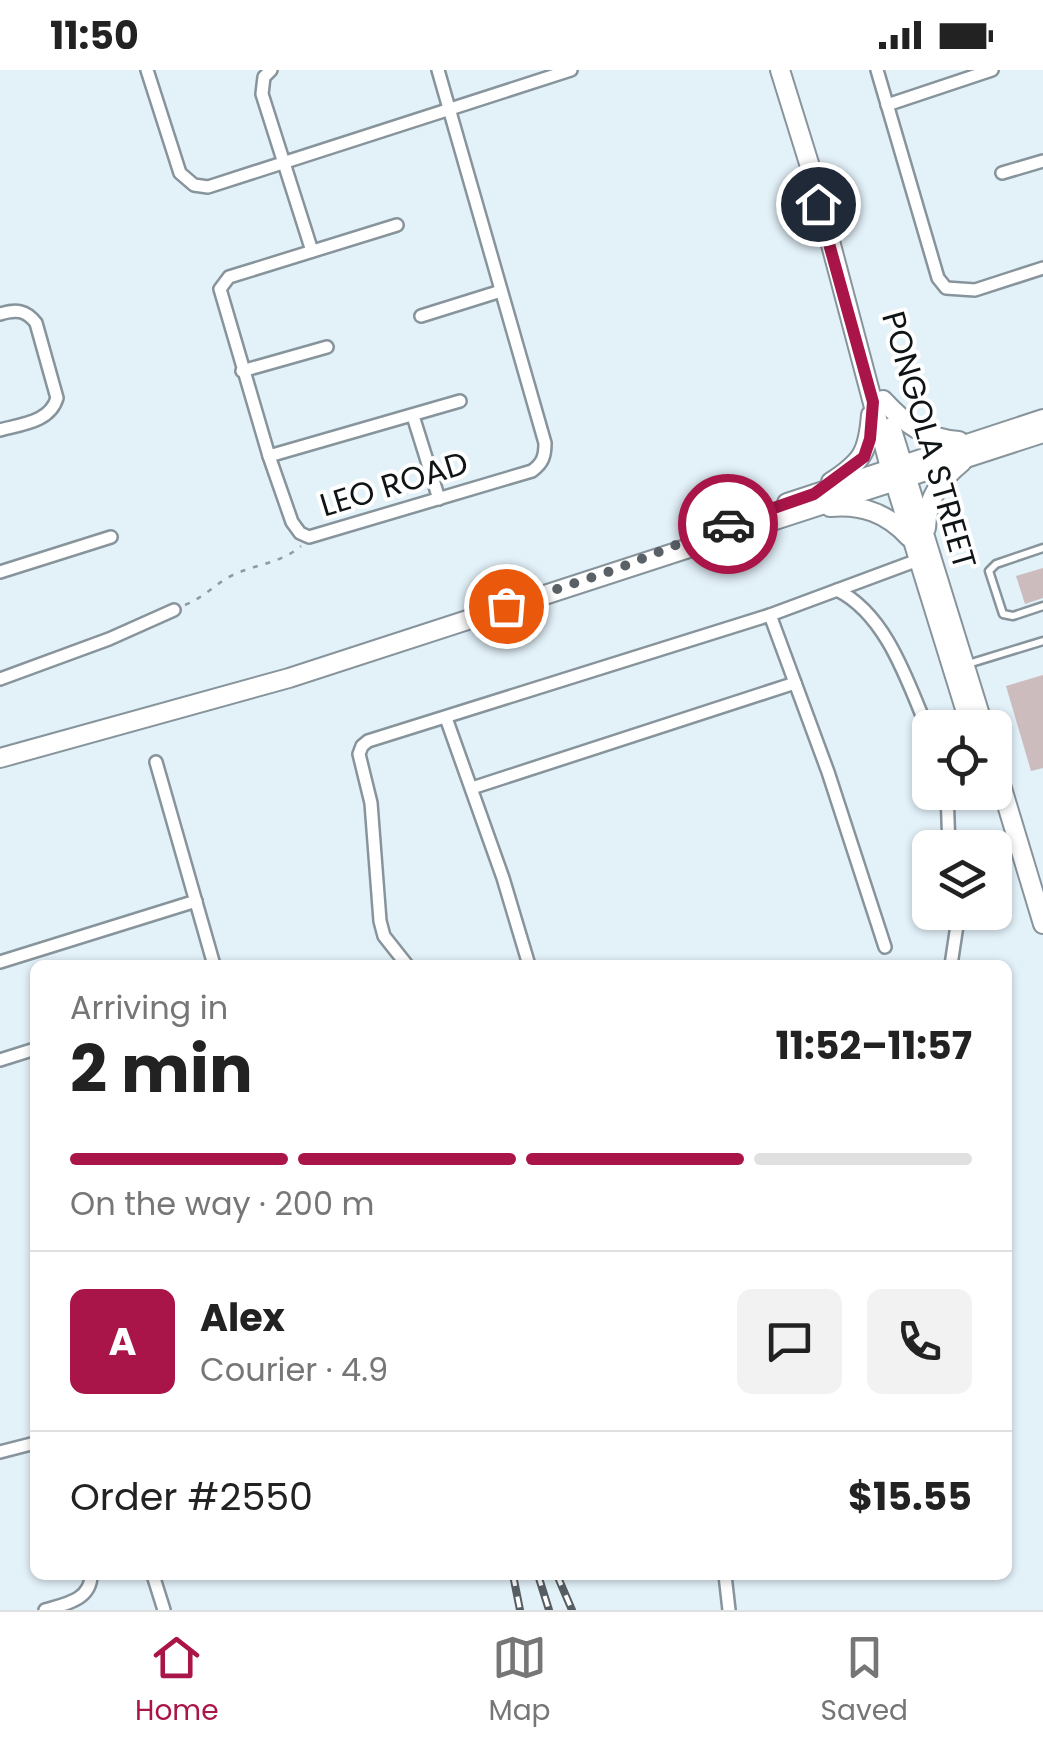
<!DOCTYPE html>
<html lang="en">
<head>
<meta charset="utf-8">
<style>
  :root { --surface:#fff; --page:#f2f2f2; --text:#222; --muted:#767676; --line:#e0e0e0; --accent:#a91548 }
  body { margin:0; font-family:Poppins,sans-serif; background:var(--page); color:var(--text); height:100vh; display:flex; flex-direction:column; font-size:38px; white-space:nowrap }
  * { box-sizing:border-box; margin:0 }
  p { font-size:32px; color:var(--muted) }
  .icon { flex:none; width:55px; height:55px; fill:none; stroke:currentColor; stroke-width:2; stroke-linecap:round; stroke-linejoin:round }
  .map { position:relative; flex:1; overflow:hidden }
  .sheet { position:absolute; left:30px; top:890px; width:982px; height:620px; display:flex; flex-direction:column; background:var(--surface); border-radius:15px; box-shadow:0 2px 8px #0004 }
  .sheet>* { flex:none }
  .fabs { position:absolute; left:912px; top:640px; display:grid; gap:20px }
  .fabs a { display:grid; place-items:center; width:100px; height:100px; border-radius:15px; background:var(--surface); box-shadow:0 2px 8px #0004; font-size:50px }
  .pin { position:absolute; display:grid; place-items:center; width:85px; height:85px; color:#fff; margin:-42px; border:5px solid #fff; border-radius:50%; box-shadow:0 2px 10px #0007 }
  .courier { position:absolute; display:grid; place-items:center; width:100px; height:100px; margin:-50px; border:8px solid #a91548; border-radius:50%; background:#fff; color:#222; box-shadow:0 2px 12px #0007 }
  .summary em { font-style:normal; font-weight:700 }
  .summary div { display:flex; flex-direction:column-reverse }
  .summary { display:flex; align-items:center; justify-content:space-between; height:170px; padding:0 40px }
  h1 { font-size:65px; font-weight:700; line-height:75px }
  .bar { display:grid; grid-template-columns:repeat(4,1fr); gap:15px 10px; align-content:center; height:120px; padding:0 40px }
  .bar i { height:12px; border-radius:8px; background:var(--line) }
  .bar .active { background:var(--accent) }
  .bar p { grid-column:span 4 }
  .line { display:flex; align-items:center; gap:25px; padding:0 40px; border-top:2px solid var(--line) }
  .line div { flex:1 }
  .round { display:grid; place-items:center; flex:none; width:105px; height:105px; border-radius:15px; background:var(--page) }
  .status { display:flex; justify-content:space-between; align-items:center; height:70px; padding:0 50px; background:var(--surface); direction:ltr }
  .status svg { height:28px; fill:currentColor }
  .menu { display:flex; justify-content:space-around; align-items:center; height:140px; border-top:2px solid var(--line); background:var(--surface); font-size:28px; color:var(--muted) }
  .menu a { display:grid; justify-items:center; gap:5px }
  .menu .active { color:var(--accent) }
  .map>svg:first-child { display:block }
  .building { fill:#ccbcbe }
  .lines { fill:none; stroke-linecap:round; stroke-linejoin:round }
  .lane-casing { stroke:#87949b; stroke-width:11 }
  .street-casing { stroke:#87949b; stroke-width:16 }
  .secondary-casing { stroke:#87949b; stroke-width:22 }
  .path { stroke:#909ba1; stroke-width:2.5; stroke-dasharray:5 8; stroke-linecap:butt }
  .lane { stroke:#fff; stroke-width:6 }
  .street { stroke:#fff; stroke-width:11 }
  .secondary { stroke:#fff; stroke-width:18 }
  .rail-casing { stroke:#565e63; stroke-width:8 }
  .rail { stroke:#fff; stroke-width:4; stroke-dasharray:11; stroke-linecap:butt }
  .done { stroke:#596166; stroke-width:10; stroke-dasharray:0 18 }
  .route { stroke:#a91548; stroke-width:12 }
  .labels { text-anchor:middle; stroke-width:8; stroke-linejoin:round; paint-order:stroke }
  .street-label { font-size:32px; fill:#0f1417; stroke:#fff }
</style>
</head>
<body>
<div class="status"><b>11:50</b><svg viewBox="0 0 49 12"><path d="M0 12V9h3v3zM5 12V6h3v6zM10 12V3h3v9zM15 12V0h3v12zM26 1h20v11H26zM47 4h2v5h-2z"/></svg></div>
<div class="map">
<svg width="1043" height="1540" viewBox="0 0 1043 1540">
  <rect width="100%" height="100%" fill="#e3f1f9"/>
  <g class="building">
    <path d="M1043 498V528L1025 534 1016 506Z"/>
    <path d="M1043 605V698L1031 701 1006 616Z"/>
  </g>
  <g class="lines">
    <defs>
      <g id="lane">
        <path d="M1043 478 996 494 989 501 1003 544 1013 546 1043 536"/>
        <path d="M968 594 1043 571"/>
      </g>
      <g id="street">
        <path d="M147 0 180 103 194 115 208 117 571 0"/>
        <path d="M271 0 264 7 262 24 312 181"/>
        <path d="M877 0 938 208 946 218 975 220 1043 198"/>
        <path d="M887 35 992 0"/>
        <path d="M1002 103 1043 91"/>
        <path d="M397 155 229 207 220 219 269 386 292 452 300 463 309 467 532 401C543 393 545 386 545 373L438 0"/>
        <path d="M0 244C16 239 26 240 36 253L57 328C50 352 22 354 0 360"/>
        <path d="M421 246 501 221"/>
        <path d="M242 301 327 277"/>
        <path d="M413 346 439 429"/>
        <path d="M269 386 460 331"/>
        <path d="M0 502 111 467"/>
        <path d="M837 520C888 545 909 616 930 665"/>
        <path d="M770 545 828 702 885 877"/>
        <path d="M0 609 109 569 174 540"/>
        <path d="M446 648 503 808 529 895"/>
        <path d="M156 692 214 895"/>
        <path d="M472 718 795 613"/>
        <path d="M947 722 949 778"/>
        <path d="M0 892 196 831"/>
        <path d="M407 895 384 866 380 851 371 733 359 684 362 676 368 671 770 545 918 490"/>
        <path d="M951 895 959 842"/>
        <path d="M0 990 35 979"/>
        <path d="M0 1382 35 1373"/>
        <path d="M153 1505 164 1540"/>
        <path d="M725 1505 729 1540"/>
        <path d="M45 1540C65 1534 91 1530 91 1505"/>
      </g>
      <g id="secondary">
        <path d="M780 0 812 103 888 390 971 658"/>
        <path d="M883 330C906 355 924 368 959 371"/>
        <path d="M891 357 984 658"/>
        <path d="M831 412C863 391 868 382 871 345"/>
        <path d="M787 433 1043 349"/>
        <path d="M830 437C862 434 887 443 909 467"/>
        <path d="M926 458C927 428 940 410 962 392"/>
        <path d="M0 688 289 608 1043 363"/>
        <path d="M995 695 1043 854"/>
      </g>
    </defs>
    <use href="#lane" class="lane-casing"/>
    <use href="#street" class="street-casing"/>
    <use href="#secondary" class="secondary-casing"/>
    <path class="path" d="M185 535C205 527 216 513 233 505 256 494 282 493 301 476"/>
    <use href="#lane" class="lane"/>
    <use href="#street" class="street"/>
    <use href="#secondary" class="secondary"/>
    <defs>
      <g id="rail">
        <path d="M513 1505 520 1540"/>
        <path d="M538 1505 549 1540"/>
        <path d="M557 1505 572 1540"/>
      </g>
    </defs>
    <use href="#rail" class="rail-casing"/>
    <use href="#rail" class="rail"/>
  </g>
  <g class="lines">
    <path class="done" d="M506 536 614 500 728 454"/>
    <path class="route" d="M728 454 814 424 864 387 870 369 873 332 818 134"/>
  </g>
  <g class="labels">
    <g class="street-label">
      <text transform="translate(929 370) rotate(74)" y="11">PONGOLA STREET</text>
      <text transform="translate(394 414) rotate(-17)" y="11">LEO ROAD</text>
    </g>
  </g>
</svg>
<div class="fabs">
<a><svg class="icon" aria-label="locate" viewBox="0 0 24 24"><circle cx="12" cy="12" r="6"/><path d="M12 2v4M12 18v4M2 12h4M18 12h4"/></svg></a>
<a><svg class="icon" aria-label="layers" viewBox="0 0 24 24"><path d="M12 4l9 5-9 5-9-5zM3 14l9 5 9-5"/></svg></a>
</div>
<div class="pin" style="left:506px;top:536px;background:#ea580c"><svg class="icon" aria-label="bag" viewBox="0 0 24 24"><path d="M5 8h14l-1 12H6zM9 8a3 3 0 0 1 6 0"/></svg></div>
<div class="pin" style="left:818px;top:134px;background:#1f2937"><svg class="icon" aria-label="home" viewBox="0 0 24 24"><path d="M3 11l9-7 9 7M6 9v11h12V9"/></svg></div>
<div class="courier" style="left:728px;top:454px"><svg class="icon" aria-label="car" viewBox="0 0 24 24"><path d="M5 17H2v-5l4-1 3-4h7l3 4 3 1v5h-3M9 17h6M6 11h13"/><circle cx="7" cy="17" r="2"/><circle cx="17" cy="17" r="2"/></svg></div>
<section class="sheet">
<div class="summary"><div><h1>2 min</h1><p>Arriving in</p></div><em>11:52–11:57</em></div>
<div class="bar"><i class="active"></i><i class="active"></i><i class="active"></i><i></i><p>On the way · 200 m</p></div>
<div class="line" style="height:180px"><b class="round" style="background:var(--accent);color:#fff">A</b><div><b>Alex</b><p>Courier · 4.9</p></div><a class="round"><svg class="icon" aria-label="chat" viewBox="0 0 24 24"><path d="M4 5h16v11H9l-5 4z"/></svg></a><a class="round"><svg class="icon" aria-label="phone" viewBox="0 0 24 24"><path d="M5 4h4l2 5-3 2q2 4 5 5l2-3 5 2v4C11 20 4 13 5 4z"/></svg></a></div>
<div class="line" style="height:130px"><div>Order #2550</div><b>$15.55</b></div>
</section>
</div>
<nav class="menu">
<a class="active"><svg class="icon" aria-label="home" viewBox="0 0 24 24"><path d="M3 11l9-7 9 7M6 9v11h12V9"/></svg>Home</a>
<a><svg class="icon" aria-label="map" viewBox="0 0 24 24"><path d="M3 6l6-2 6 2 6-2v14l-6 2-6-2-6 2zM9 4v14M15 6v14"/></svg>Map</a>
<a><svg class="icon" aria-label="saved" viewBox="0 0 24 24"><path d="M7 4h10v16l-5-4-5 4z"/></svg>Saved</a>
</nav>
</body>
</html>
